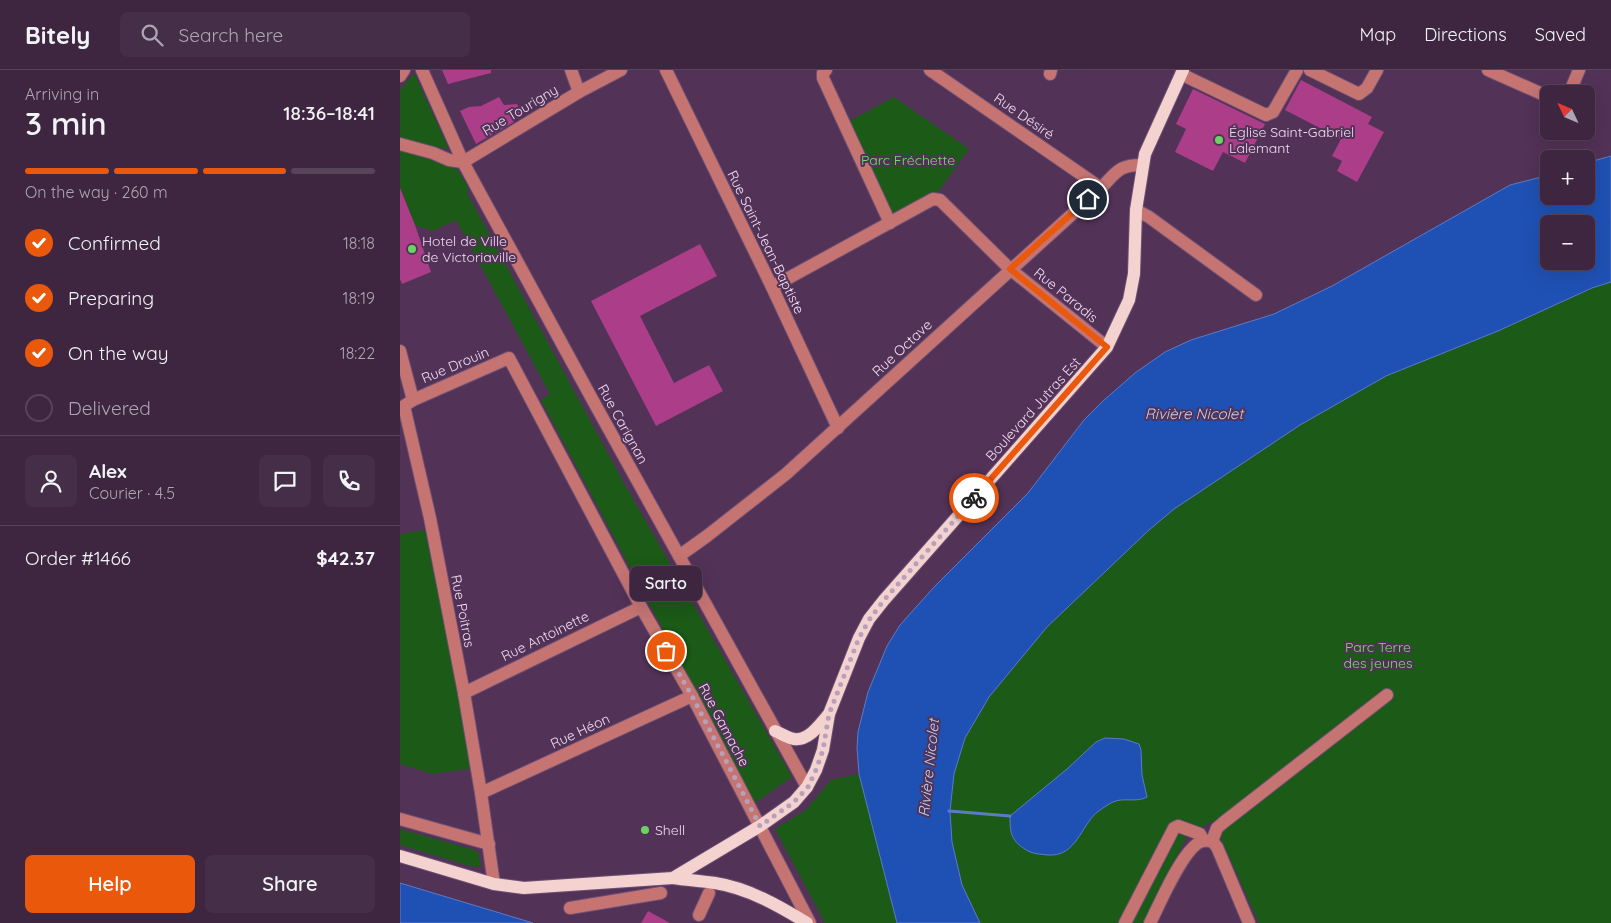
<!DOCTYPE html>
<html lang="en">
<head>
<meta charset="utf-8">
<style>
  :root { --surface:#3e2641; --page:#452e48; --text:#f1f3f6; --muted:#ada5b1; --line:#57435a; --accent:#ea580c }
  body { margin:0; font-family:Quicksand,sans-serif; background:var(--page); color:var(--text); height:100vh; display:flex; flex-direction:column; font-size:19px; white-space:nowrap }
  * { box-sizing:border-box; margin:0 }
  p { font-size:16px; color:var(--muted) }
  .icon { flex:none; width:28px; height:28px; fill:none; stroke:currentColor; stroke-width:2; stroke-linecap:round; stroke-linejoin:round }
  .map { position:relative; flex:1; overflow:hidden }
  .panel { display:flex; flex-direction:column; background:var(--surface); width:400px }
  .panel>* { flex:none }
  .needle { width:32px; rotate:314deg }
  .controls { position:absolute; left:1140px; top:15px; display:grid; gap:10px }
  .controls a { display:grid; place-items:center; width:55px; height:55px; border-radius:8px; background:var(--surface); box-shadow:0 5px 20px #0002,0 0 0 1px var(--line); font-size:25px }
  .pin { position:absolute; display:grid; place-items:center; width:42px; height:42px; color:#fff; margin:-21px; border:2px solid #fff; border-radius:50%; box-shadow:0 1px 5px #0007 }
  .courier { position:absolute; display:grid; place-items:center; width:50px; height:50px; margin:-25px; border:4px solid #ea580c; border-radius:50%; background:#fff; color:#222; box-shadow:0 1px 6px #0007 }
  .bubble { position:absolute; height:35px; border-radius:8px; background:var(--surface); box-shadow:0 5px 20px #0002,0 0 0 1px var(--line); font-size:16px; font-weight:600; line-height:35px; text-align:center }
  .head em { font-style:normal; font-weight:600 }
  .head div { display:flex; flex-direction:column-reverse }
  .head { display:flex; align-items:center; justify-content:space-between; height:85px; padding:0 25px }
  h1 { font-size:32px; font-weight:600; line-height:38px }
  .bar { display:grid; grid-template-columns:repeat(4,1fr); gap:8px 5px; align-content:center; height:60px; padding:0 25px }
  .bar i { height:6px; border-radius:4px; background:var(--line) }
  .bar .current { background:var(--accent) }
  .bar p { grid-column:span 4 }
  .line { display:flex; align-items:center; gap:12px; padding:0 25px; border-top:1px solid var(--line) }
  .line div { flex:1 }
  .round { display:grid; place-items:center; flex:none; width:52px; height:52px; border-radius:8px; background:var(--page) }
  ol { padding:0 25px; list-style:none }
  li { display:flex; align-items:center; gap:15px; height:55px }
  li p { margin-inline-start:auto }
  li .icon { padding:5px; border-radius:50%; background:var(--accent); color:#fff; stroke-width:4 }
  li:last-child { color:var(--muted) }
  li i { width:28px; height:28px; border:2px solid var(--line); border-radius:50% }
  .primary-button { display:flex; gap:10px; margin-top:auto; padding:10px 25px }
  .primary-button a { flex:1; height:58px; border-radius:8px; background:var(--accent); color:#fff; font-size:20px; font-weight:600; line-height:58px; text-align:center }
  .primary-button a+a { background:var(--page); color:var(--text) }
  header { display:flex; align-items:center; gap:30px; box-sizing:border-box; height:70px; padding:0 25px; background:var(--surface); border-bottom:1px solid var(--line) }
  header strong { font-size:24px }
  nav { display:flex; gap:28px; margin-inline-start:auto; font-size:18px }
  .search { width:350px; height:45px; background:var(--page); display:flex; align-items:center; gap:12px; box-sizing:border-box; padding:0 18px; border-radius:8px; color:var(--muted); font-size:19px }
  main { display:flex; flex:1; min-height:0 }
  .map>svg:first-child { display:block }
  .green { fill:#1b5a17 }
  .water { fill:#1f51b4; stroke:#5d7ac6; fill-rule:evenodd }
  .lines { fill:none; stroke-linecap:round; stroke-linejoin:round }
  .stream { stroke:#5d7ac6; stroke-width:3 }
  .building { fill:#ab3d89 }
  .minor-casing { stroke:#6e5073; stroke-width:14 }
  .major-casing { stroke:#6e5073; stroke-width:14 }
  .minor { stroke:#c57472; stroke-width:12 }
  .major { stroke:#f4d2d0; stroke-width:12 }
  .done { stroke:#b8a0bb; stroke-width:5; stroke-dasharray:0 9 }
  .route { stroke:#ea580c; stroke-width:6 }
  .poi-dot { fill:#6bd362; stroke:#523257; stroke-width:2 }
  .labels { text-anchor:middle; stroke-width:4; stroke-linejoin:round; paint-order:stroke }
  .street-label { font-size:14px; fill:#efdbf1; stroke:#523257 }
  .poi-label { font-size:14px; fill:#efdbf1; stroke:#523257; text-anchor:start }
  .park-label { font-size:14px; fill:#6ee264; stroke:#523257 }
  .water-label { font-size:15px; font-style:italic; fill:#c3d2eb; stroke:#523257 }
</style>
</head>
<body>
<header>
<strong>Bitely</strong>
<div class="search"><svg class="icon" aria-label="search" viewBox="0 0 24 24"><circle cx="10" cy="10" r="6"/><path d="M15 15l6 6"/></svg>Search here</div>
<nav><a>Map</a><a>Directions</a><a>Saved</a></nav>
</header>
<main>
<section class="panel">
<div class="head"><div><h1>3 min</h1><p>Arriving in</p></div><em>18:36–18:41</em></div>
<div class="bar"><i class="current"></i><i class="current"></i><i class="current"></i><i></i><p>On the way · 260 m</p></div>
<ol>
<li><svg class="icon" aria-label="check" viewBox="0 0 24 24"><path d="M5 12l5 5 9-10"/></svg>Confirmed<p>18:18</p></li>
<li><svg class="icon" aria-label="check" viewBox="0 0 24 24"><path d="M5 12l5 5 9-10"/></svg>Preparing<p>18:19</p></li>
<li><svg class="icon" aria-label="check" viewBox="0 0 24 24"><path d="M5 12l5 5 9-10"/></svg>On the way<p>18:22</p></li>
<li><i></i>Delivered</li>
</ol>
<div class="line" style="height:90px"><a class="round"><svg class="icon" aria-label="person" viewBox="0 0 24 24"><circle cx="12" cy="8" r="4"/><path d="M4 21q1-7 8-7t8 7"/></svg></a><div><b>Alex</b><p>Courier · 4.5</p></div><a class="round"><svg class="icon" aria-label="chat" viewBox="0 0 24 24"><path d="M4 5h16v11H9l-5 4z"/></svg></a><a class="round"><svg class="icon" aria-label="phone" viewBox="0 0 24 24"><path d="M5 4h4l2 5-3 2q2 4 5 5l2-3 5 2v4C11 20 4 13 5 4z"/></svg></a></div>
<div class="line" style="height:65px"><div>Order #1466</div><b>$42.37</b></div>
<div class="primary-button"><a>Help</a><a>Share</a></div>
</section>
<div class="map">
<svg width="1211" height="853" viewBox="0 0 1211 853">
  <rect width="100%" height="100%" fill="#523257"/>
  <g class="green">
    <path d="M14 3 49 79 0 71V20Z"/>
    <path d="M494 27 569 79 533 129 490 153 444 54Z"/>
    <path d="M0 79 56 98 68 116 67 123 225 415 392 707 355 733 141 330 150 324 56 150 33 161 15 155 0 117Z"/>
    <path d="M1211 212V853H859L813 751 787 766 744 853H580L562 815 552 772 550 741 554 704 565 668 589 627 647 557 749 460 774 439 900 355 986 306 1098 261 1192 218Z"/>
    <path d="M25 460 74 698 33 704 0 694V464Z"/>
    <path d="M459 704 497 853H425L375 759 406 740 431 710Z"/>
    <path d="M0 759 78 781 81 797 70 796 0 775Z"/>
  </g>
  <g class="water">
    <path d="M1211 86V212L1192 218 1098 261 986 306 900 355 774 439 749 460 647 557 589 627 565 668 554 704 550 741 552 772 562 815 580 853H497L459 704 457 678 458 662 468 622 487 576 500 555 535 516 628 423 684 350 703 331 735 303 765 282 791 270 874 244 932 216 1110 115 1149 105V126H1186V93ZM1149 154H1186V191H1149Z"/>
    <path d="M705 668 724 669 739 674 741 680 742 705 747 727C736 733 724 727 713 732 707 735 698 741 694 745 679 762 674 787 647 785 640 784 634 784 628 781 611 771 610 764 610 746L667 699 696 672Z"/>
    <path d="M0 813 133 853H0Z"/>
  </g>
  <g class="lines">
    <path class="stream" d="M549 741 610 746"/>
  </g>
  <g class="building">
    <path d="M42 0H91V3L48 14Z"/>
    <path d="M901 10 972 47 968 54 984 62 957 112 937 101 942 91 932 86 941 69 885 40Z"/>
    <path d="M793 19 865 54 845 93 823 82 813 101 775 82 786 59 776 54Z"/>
    <path d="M99 27 104 35 117 34 122 44 112 50 114 52 76 74 60 41 69 37 81 36Z"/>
    <path d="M0 118 15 155 31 202 2 214 0 209Z"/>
    <path d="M300 174 317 206 240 246 274 313 309 295 323 321 256 356 191 231Z"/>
    <path d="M248 841 270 853H241Z"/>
  </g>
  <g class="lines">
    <defs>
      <g id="minor">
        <path d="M22 0 63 92 191 327 407 717"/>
        <path d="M171 0 179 22"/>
        <path d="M266 0 372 217 438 358"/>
        <path d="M426 0 423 3V8L490 153"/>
        <path d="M530 0 701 118"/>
        <path d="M910 0 959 24 967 18 977 0"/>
        <path d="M1088 0 1149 27"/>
        <path d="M650 4 651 0"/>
        <path d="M781 4 866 45 873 42 897 0"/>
        <path d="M0 6 4 0"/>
        <path d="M1169 24 1179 0"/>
        <path d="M0 74 33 83 49 90 63 92"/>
        <path d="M63 92 179 22 221 0"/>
        <path d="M736 140 749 147 856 225"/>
        <path d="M372 217 533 129 540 130 610 199 707 277"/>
        <path d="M0 281 13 330 4 336 30 448 64 623 81 723 94 814"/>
        <path d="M13 330 109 288 241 537 292 626 410 853"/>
        <path d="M279 486 307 466 386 404 701 118C717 102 718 95 742 95"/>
        <path d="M64 623 241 537"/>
        <path d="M81 723 292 626"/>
        <path d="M0 749 89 774"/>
        <path d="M812 771 817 758 824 752 987 625"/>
        <path d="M812 771 817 777 849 853"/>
        <path d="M170 838 261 823"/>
        <path d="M299 845 309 823"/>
        <path d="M725 853 774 758 778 756 800 764 803 771"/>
        <path d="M750 853C759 836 784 775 803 771 805 770 808 771 810 771"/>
      </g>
      <g id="major">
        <path d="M375 661C380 663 387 668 394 669 409 671 420 654 429 644"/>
        <path d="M0 786 94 814 124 818 273 808 360 756 394 732 407 717 416 700 423 680 429 644 459 568 469 549 484 530 707 277 729 230 734 204 736 140 745 84 783 0"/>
        <path d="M273 808C287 810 301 811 315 813 348 818 379 836 407 853"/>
      </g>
    </defs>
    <use href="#minor" class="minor-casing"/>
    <use href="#major" class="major-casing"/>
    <use href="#minor" class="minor"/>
    <use href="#major" class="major"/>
  </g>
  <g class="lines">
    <path class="done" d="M266 581 292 626 360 756 394 732 408 717 416 700 423 680 429 644 459 568 469 550 484 530 574 428"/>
    <path class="route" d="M574 428 707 277 610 199 688 129"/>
  </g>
  <g class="poi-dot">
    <circle cx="819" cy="70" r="5"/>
    <circle cx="12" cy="179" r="5"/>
    <circle cx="245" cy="760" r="5"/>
  </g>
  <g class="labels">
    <g class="street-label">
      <text transform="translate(120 40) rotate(-31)" y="5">Rue Tourigny</text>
      <text transform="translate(624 46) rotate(35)" y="5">Rue Désiré</text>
      <text transform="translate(366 172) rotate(64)" y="5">Rue Saint-Jean-Baptiste</text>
      <text transform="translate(666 225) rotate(39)" y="5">Rue Paradis</text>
      <text transform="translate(502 278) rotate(-43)" y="5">Rue Octave</text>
      <text transform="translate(55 295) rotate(-23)" y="5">Rue Drouin</text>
      <text transform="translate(633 339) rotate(-48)" y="5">Boulevard Jutras Est</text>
      <text transform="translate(223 354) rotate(61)" y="5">Rue Carignan</text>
      <text transform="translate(63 541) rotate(79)" y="5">Rue Poitras</text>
      <text transform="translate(145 566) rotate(-26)" y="5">Rue Antoinette</text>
      <text transform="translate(324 655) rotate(62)" y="5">Rue Gamache</text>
      <text transform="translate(180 661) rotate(-25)" y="5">Rue Héon</text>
    </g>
    <g class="poi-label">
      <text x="829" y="67">Église Saint-Gabriel<tspan x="829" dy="16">Lalemant</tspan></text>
      <text x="22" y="176">Hotel de Ville<tspan x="22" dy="16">de Victoriaville</tspan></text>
      <text x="255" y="765">Shell</text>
    </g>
    <g class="park-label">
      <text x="508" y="95">Parc Fréchette</text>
      <text x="978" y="582">Parc Terre<tspan x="978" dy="16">des jeunes</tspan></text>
    </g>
    <g class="water-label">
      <text x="794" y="349">Rivière Nicolet</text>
      <text transform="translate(529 698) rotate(-84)" y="5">Rivière Nicolet</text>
    </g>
  </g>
</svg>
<div class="controls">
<a><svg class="needle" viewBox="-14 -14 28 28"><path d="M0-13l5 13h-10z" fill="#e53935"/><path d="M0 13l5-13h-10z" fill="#ada5b1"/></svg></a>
<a>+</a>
<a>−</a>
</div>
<div class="pin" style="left:266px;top:581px;background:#ea580c"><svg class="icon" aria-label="bag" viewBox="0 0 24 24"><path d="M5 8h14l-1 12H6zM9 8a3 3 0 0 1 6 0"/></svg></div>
<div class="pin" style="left:688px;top:129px;background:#1f2937"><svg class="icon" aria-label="home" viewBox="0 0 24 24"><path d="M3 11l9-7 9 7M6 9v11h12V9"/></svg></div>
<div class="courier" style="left:574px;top:428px"><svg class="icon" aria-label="bike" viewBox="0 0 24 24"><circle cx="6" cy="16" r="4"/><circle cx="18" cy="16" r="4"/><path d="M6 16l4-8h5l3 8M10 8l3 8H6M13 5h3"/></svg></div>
<div class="bubble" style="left:230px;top:496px;width:72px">Sarto</div>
</div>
</main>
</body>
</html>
